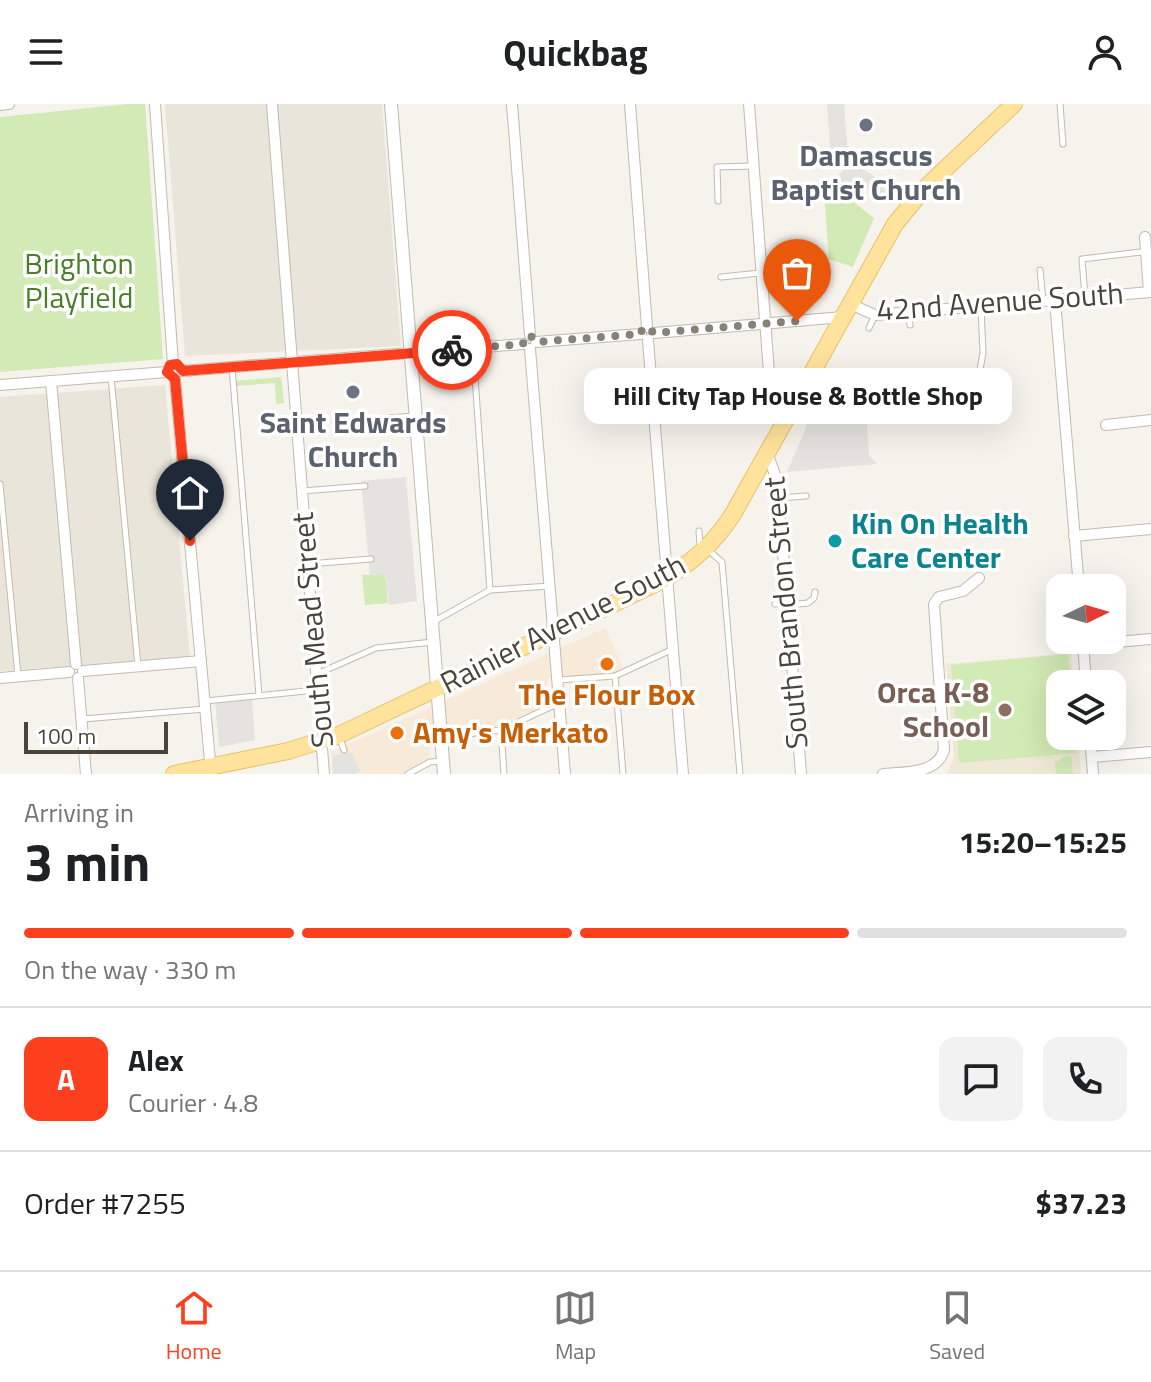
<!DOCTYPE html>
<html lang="en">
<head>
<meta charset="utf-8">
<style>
  :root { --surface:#fff; --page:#f2f2f2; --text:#202124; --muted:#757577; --line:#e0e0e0; --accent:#fc3f1d }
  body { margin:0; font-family:"Titillium Web",sans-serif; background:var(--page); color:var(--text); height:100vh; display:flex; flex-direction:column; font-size:30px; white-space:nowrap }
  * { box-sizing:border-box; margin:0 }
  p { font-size:26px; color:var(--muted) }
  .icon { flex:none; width:44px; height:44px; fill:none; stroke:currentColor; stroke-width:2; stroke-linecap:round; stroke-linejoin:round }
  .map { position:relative; height:670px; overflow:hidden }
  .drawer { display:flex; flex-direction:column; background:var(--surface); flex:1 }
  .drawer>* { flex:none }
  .needle { width:52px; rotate:85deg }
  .fabs { position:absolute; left:1046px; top:470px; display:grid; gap:16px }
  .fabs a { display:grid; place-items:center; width:80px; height:80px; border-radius:16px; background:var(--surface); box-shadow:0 8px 32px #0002; font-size:40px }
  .scale { position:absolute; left:24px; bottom:20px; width:144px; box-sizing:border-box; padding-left:8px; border:4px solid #4b4439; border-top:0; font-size:22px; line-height:28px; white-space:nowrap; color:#4b4439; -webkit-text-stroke:6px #fff; paint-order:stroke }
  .pin { position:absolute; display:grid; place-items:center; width:68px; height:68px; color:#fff; margin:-82px -34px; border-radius:50% 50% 50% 0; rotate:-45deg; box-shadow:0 0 8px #0007 }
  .pin .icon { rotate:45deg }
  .courier { position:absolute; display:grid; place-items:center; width:80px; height:80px; margin:-40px; border:6px solid #fc3f1d; border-radius:50%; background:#fff; color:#222; box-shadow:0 2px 10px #0007 }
  .bubble { position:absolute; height:56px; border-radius:16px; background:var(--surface); box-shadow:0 8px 32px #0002; font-size:26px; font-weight:700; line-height:56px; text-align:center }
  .overview em { font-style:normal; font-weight:700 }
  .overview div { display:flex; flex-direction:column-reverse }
  .overview { display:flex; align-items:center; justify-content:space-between; height:136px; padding:0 24px }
  h1 { font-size:52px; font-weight:700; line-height:60px }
  .bar { display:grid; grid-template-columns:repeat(4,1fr); gap:12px 8px; align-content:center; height:96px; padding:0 24px }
  .bar i { height:10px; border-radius:6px; background:var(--line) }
  .bar .selected { background:var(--accent) }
  .bar p { grid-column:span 4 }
  .line { display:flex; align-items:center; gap:20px; padding:0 24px; border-top:2px solid var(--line) }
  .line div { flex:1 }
  .round { display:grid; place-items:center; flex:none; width:84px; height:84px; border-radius:16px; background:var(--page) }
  header { display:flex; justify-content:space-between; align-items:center; height:104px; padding:0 24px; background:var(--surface); font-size:36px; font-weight:700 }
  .menu { display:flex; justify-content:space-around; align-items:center; height:112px; border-top:2px solid var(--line); background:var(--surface); font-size:22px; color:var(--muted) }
  .menu a { display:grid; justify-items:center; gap:4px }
  .menu .selected { color:var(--accent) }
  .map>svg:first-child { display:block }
  .residential { fill:#eae5da }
  .commercial { fill:#f7ead8 }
  .education { fill:#efe8d6 }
  .green { fill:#d2eab5 }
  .parking { fill:#e5e3e0 }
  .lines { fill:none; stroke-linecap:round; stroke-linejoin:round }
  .service-casing { stroke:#c2bbae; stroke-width:7 }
  .minor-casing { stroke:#c2bbae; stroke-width:12 }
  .tertiary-casing { stroke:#c2bbae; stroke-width:14 }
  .primary-casing { stroke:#e6c16a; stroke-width:18 }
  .service { stroke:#fff; stroke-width:5 }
  .minor { stroke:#fff; stroke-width:10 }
  .tertiary { stroke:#fff; stroke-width:12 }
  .primary { stroke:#ffe39c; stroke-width:16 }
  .done { stroke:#878178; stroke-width:8; stroke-dasharray:0 14.4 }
  .route { stroke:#fc3f1d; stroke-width:10 }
  .worship-dot { fill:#6b7280; stroke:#fff; stroke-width:3 }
  .culture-dot { fill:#0f9aa8; stroke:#fff; stroke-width:3 }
  .food-dot { fill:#e8710a; stroke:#fff; stroke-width:3 }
  .education-dot { fill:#8d6e63; stroke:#fff; stroke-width:3 }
  .labels { text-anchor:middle; stroke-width:7; stroke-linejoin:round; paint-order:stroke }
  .worship-label { font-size:30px; font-weight:bold; fill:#5b616d; stroke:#fff }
  .park-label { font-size:30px; fill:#4a7f2a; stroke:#fff }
  .street-label { font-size:30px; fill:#4b4439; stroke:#fff }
  .culture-label { font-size:30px; font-weight:bold; fill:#0d838f; stroke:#fff; text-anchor:start }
  .education-label { font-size:30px; font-weight:bold; fill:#785e54; stroke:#fff; text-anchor:end }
  .food-label { font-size:30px; font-weight:bold; fill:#c56008; stroke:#fff }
</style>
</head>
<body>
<header><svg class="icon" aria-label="menu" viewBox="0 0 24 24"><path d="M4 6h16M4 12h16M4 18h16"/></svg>Quickbag<svg class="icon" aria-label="person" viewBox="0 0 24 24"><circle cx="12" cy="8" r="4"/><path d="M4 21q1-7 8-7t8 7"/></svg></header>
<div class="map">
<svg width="1151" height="670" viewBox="0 0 1151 670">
  <rect width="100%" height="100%" fill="#f6f3ec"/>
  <g class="residential">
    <path d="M165 0H382L401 242 185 252Z"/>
    <path d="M165 281 190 553 0 567V293Z"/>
  </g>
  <path class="commercial" d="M605 524 624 565 615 570 547 575 549 603 500 625 429 634 430 657 404 670H332L331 648Z"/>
  <path class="education" d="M1071 549 1073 580H1060V632H1078L1081 670H947L954 653 946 560Z"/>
  <g class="green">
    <path d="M128 0H145L163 255 0 268V13Z"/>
    <path d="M829 79 874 114 853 163 829 155 824 87Z"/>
    <path d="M281 273 284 299 276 300 275 279 236 282V277Z"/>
    <path d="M382 470 386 475 388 499 365 501 362 471Z"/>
    <path d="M1068 550 1071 580H1060V632H1075L1076 649 959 659 951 561Z"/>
    <path d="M1065 652H1071L1073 670H1056L1055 659Z"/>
  </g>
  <g class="parking">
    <path d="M827 0H844L848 53 831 54Z"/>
    <path d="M850 56 899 89 890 101 864 84 855 97 833 80Z"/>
    <path d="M865 285 870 291 866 305 869 351 877 360 787 368 821 289Z"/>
    <path d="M406 373 417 497 389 501 386 474 382 470 370 471 361 377Z"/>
    <path d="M252 595 255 636 219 643 215 597Z"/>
    <path d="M352 648 360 667 354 670H333V652Z"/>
  </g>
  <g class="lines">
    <defs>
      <g id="service">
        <path d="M1060 0 1063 40"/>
        <path d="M896 93 908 101"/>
        <path d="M718 97 717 63 754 62"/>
        <path d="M1040 166 1043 197"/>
        <path d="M721 173 760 169"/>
        <path d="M1085 193 1082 155 1141 148"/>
        <path d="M908 209 910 221"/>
        <path d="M869 224 875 211"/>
        <path d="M473 245 490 486"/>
        <path d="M232 263 259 591"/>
        <path d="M817 263 828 269"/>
        <path d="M111 273 138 562"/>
        <path d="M976 287 983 249 981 203"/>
        <path d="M802 289 826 301"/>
        <path d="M335 318 415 312"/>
        <path d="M0 380 18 572"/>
        <path d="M302 387 365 382"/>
        <path d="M779 394 806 392"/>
        <path d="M699 427 700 442"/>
        <path d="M707 445 722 458 740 670"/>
        <path d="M308 460 371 455"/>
        <path d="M775 500 786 497"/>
        <path d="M788 501 808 499 814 494 815 488"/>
        <path d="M433 518 490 486 550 482"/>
        <path d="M317 570 376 544 433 538"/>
        <path d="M615 572 623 670"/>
        <path d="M559 576 615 572 671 546"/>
        <path d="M205 597 316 586"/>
        <path d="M83 615 205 605"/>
        <path d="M501 626 559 599"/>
        <path d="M442 633 501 626 504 670"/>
        <path d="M340 635 344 646"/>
        <path d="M408 670 430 658 443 657"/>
      </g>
      <g id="minor">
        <path d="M155 0 173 260"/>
        <path d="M272 0 324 670"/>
        <path d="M512 0 530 231"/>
        <path d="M630 0 647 223"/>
        <path d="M749 0 771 296 775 306 784 318"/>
        <path d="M0 1 9 0"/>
        <path d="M1145 133 1149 188"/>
        <path d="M1055 196 1079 484"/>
        <path d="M850 200 875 211 1151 188"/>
        <path d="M654 229 843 213"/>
        <path d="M648 236 683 670"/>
        <path d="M536 238 641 230"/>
        <path d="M530 245 565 670"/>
        <path d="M182 267 523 240"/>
        <path d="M175 275 211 668"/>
        <path d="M51 277 76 560"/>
        <path d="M0 281 167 268"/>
        <path d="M1106 321 1151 316"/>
        <path d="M767 349 777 376 801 670"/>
        <path d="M1074 432 1151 425"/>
        <path d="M1083 538 1086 580"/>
        <path d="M1083 541 1151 535"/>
        <path d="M83 567 201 557"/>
        <path d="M0 574 69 568"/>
        <path d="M78 574 86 670"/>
        <path d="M1090 632 1093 670"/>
        <path d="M1092 653 1151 648"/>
        <path d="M883 670C906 668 937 670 944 646L934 500 939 493 963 487 979 474"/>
      </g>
      <path id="tertiary" d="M391 0 444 670"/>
      <path id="primary" d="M174 670 288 647 339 631 659 478C690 461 714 440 733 410L895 120 923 86 1014 0"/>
    </defs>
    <use href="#service" class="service-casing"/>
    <use href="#minor" class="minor-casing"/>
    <use href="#tertiary" class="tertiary-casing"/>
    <use href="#primary" class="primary-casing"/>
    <use href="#service" class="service"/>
    <use href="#minor" class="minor"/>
    <use href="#tertiary" class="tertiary"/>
    <use href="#primary" class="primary"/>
  </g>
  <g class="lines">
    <path class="done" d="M452 246 523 240 524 234 530 231 536 238 641 230 642 225 647 223 654 229 797 217"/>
    <path class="route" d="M190 437 175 275 167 268 170 261 177 260 183 267 452 246"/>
  </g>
  <g class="worship-dot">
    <circle cx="866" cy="21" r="8"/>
    <circle cx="353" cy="288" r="8"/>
  </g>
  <circle class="culture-dot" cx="835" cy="437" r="8"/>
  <g class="food-dot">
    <circle cx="607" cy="560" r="8"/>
    <circle cx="397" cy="629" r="8"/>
  </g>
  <circle class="education-dot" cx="1005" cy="606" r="8"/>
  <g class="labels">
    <g class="worship-label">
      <text x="866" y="62">Damascus<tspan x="866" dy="34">Baptist Church</tspan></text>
      <text x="353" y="329">Saint Edwards<tspan x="353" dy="34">Church</tspan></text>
    </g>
    <g class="park-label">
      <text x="79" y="170">Brighton<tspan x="79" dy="34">Playfield</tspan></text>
    </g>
    <g class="street-label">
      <text transform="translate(1000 198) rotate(-4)" y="10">42nd Avenue South</text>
      <text transform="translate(786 509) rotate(-95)" y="10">South Brandon Street</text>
      <text transform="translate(563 520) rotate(-27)" y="10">Rainier Avenue South</text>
      <text transform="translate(313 526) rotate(-95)" y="10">South Mead Street</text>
    </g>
    <g class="culture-label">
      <text x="851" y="430">Kin On Health<tspan x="851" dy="34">Care Center</tspan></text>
    </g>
    <g class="education-label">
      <text x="989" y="599">Orca K-8<tspan x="989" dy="34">School</tspan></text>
    </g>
    <g class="food-label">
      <text x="607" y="601">The Flour Box</text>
      <text x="413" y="639" text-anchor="start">Amy's Merkato</text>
    </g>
  </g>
</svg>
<div class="fabs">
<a><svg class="needle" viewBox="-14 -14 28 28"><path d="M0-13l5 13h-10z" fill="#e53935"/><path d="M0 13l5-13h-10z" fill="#757577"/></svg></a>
<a><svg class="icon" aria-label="layers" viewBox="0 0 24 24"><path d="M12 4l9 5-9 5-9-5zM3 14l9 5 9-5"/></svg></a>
</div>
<div class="scale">100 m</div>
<div class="pin" style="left:797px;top:217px;background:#ea580c"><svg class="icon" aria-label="bag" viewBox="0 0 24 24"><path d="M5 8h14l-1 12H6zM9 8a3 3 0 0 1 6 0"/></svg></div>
<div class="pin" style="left:190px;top:437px;background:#1f2937"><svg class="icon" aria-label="home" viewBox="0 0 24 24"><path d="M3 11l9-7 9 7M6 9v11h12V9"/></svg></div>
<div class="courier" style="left:452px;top:246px"><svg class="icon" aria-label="bike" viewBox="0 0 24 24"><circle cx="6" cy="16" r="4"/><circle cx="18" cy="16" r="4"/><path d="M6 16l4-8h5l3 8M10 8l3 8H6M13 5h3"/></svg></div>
<div class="bubble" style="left:584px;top:264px;width:428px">Hill City Tap House &amp; Bottle Shop</div>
</div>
<section class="drawer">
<div class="overview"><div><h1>3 min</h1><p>Arriving in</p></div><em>15:20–15:25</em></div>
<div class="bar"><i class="selected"></i><i class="selected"></i><i class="selected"></i><i></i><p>On the way · 330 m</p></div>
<div class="line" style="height:144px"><b class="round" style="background:var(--accent);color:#fff">A</b><div><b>Alex</b><p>Courier · 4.8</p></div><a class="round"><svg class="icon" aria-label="chat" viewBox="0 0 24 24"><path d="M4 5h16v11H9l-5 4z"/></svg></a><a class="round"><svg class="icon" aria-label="phone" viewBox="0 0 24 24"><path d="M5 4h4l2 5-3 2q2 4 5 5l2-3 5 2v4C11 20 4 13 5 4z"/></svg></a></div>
<div class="line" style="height:104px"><div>Order #7255</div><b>$37.23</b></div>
</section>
<nav class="menu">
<a class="selected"><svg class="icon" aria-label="home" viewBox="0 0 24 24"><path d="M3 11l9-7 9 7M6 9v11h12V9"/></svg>Home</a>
<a><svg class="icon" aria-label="map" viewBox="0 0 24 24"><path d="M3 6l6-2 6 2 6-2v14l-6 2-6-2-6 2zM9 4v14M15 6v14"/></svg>Map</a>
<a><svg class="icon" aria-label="saved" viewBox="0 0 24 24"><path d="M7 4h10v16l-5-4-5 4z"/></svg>Saved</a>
</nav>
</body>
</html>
